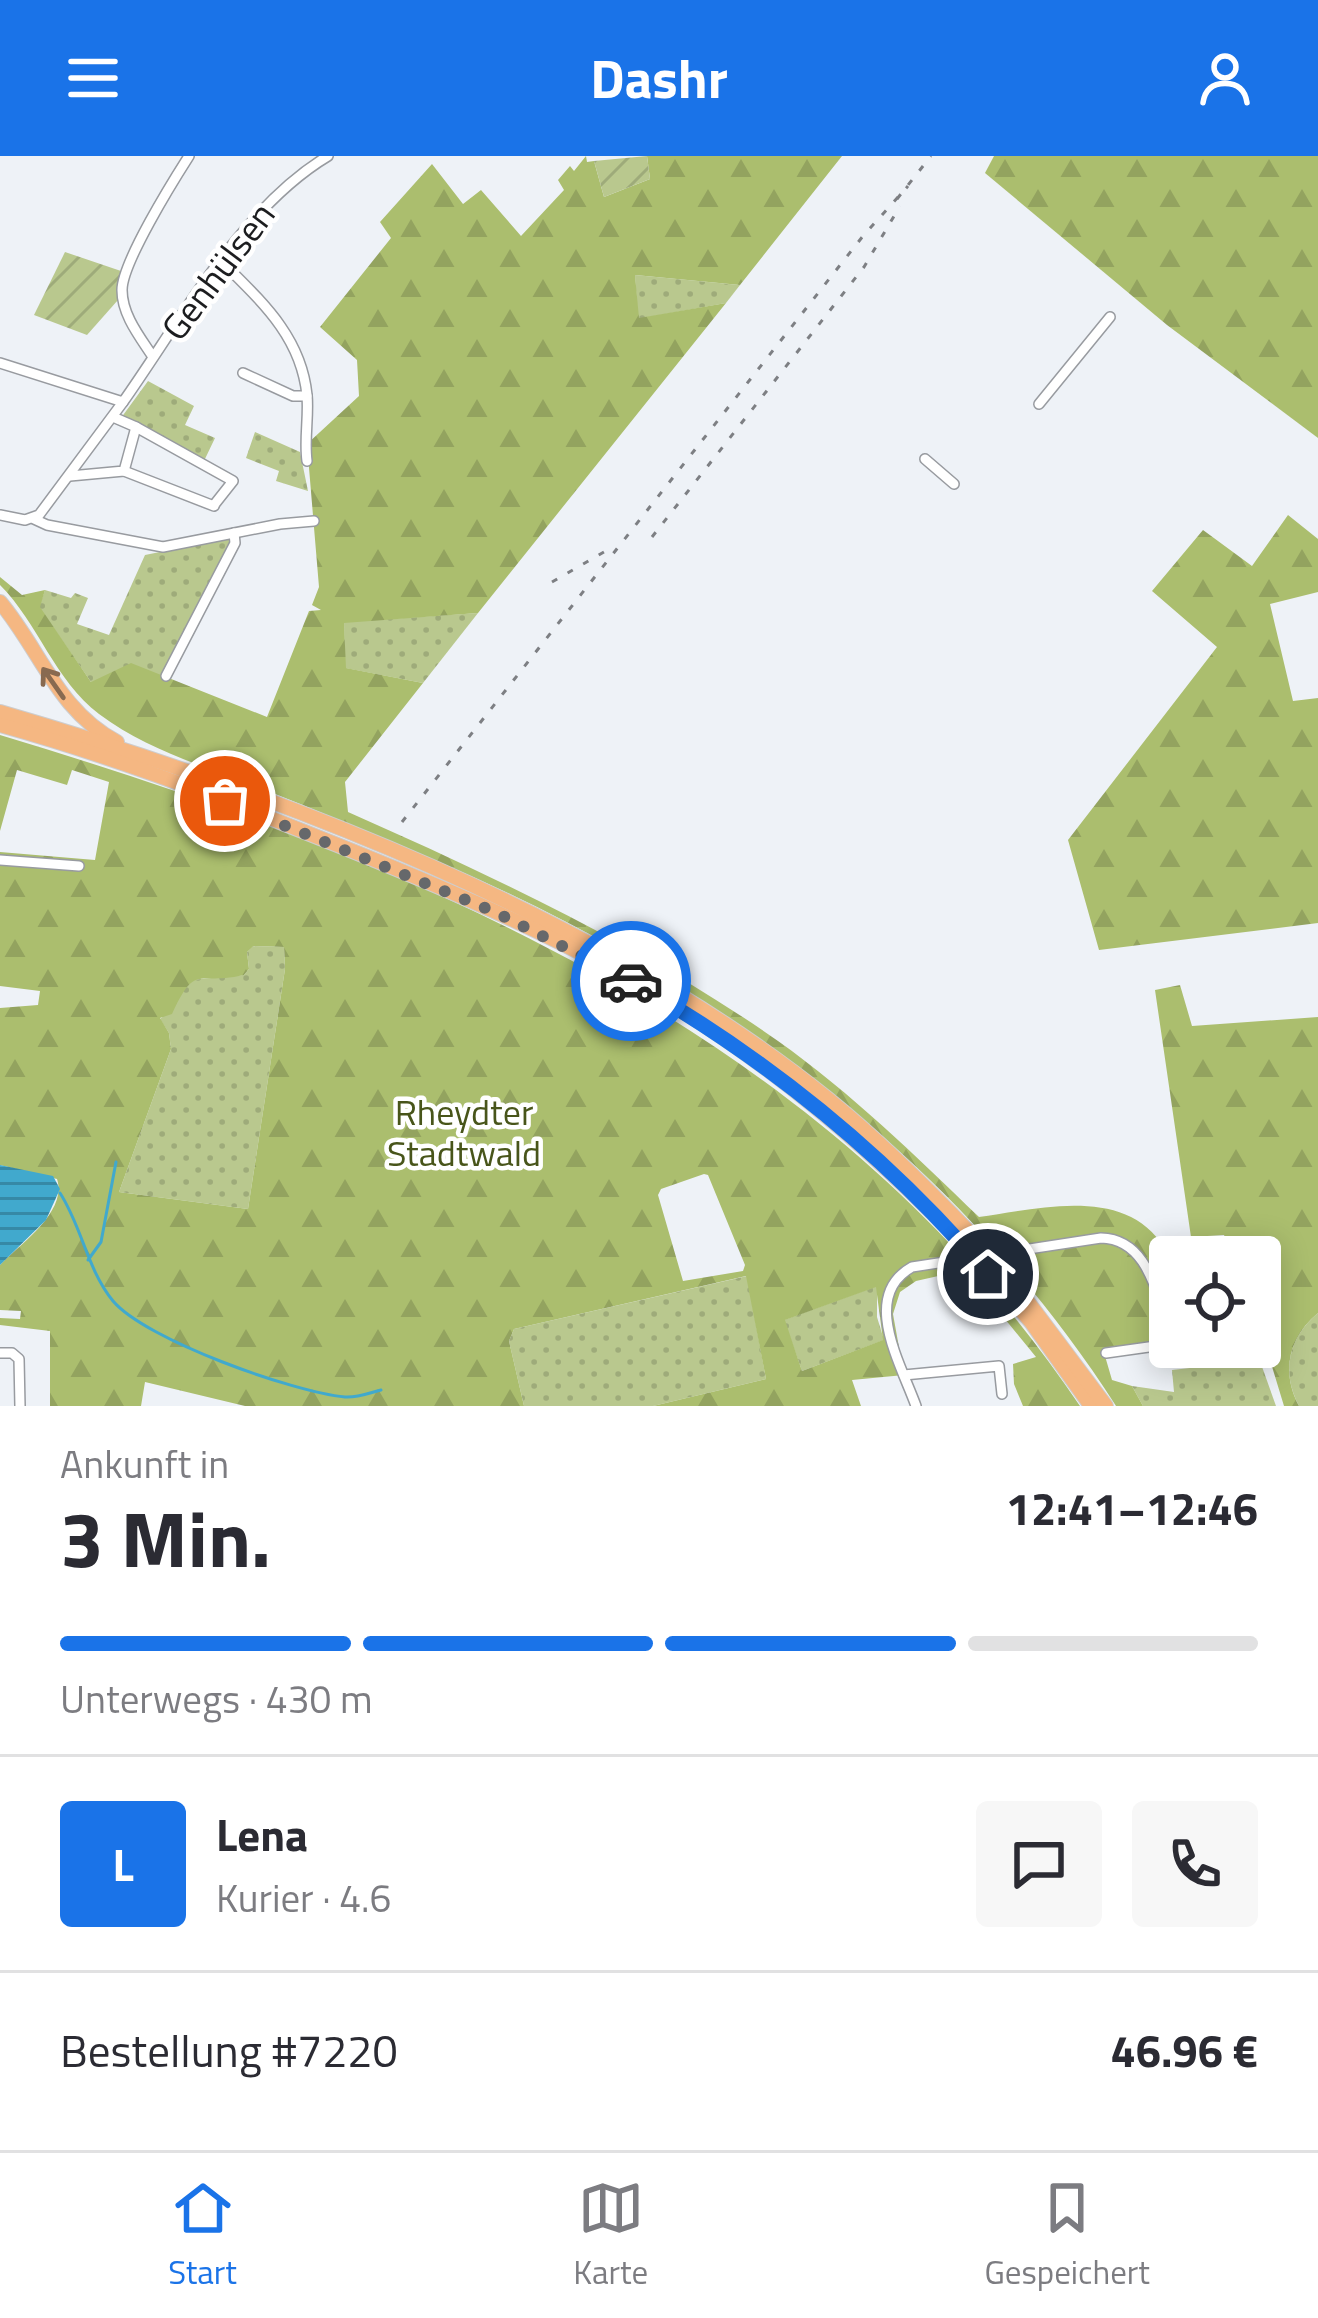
<!DOCTYPE html>
<html lang="de">
<head>
<meta charset="utf-8">
<style>
  :root { --surface:#fff; --page:#f7f7f7; --text:#2b2b33; --muted:#7c7c81; --line:#e1e1e2; --accent:#1a73e8 }
  body { margin:0; font-family:"Titillium Web",sans-serif; background:var(--page); color:var(--text); height:100vh; display:flex; flex-direction:column; font-size:45px; white-space:nowrap }
  * { box-sizing:border-box; margin:0 }
  p { font-size:39px; color:var(--muted) }
  .icon { flex:none; width:66px; height:66px; fill:none; stroke:currentColor; stroke-width:2; stroke-linecap:round; stroke-linejoin:round }
  .map { position:relative; height:1250px; overflow:hidden }
  .side { display:flex; flex-direction:column; background:var(--surface); flex:1 }
  .side>* { flex:none }
  .tools { position:absolute; left:1149px; top:1080px; display:grid; gap:24px }
  .tools a { display:grid; place-items:center; width:132px; height:132px; border-radius:12px; background:var(--surface); box-shadow:0 6px 30px #0003; font-size:60px }
  .pin { position:absolute; display:grid; place-items:center; width:102px; height:102px; color:#fff; margin:-51px; border:6px solid #fff; border-radius:50%; box-shadow:0 3px 12px #0007 }
  .courier { position:absolute; display:grid; place-items:center; width:120px; height:120px; margin:-60px; border:9px solid #1a73e8; border-radius:50%; background:#fff; color:#222; box-shadow:0 3px 15px #0007 }
  .head em { font-style:normal; font-weight:700 }
  .head div { display:flex; flex-direction:column-reverse }
  .head { display:flex; align-items:center; justify-content:space-between; height:204px; padding:0 60px }
  h1 { font-size:78px; font-weight:700; line-height:90px }
  .bar { display:grid; grid-template-columns:repeat(4,1fr); gap:18px 12px; align-content:center; height:144px; padding:0 60px }
  .bar i { height:15px; border-radius:9px; background:var(--line) }
  .bar .current { background:var(--accent) }
  .bar p { grid-column:span 4 }
  .line { display:flex; align-items:center; gap:30px; padding:0 60px; border-top:3px solid var(--line) }
  .line div { flex:1 }
  .round { display:grid; place-items:center; flex:none; width:126px; height:126px; border-radius:12px; background:var(--page) }
  header { display:flex; justify-content:space-between; align-items:center; height:156px; padding:0 60px; background:var(--accent); color:#fff; font-size:54px; font-weight:700 }
  .menu { display:flex; justify-content:space-around; align-items:center; height:168px; border-top:3px solid var(--line); background:var(--surface); font-size:33px; color:var(--muted) }
  .menu a { display:grid; justify-items:center; gap:6px }
  .menu .current { color:var(--accent) }
  .map>svg:first-child { display:block }
  .grass { fill:url(#grass-dots) }
  .forest { fill:url(#forest-firs); fill-rule:evenodd }
  .garden { fill:url(#garden-furrows) }
  .water { fill:url(#water-rules) }
  .lines { fill:none; stroke-linecap:round; stroke-linejoin:round }
  .stream { stroke:#41a9cd; stroke-width:3 }
  .minor-casing { stroke:#989ba0; stroke-width:12 }
  .highway-casing { stroke:#cdcdce; stroke-width:16 }
  .minor { stroke:#fff; stroke-width:9 }
  .highway { stroke:#f5b782; stroke-width:14 }
  .rail { stroke:#7d7f83; stroke-width:3; stroke-dasharray:6 12; stroke-linecap:butt }
  .highway-bridge-casing { stroke:#cdcdce; stroke-width:16; stroke-linecap:butt }
  .highway-bridge { stroke:#f5b782; stroke-width:14 }
  .oneway { stroke:#886a50 }
  .done { stroke:#66686b; stroke-width:12; stroke-dasharray:0 21.6 }
  .route { stroke:#1a73e8; stroke-width:15 }
  .labels { text-anchor:middle; stroke-width:9; stroke-linejoin:round; paint-order:stroke }
  .street-label { font-size:36px; fill:#1c1d1f; stroke:#fff }
  .park-label { font-size:36px; fill:#48551a; stroke:#fff }
</style>
</head>
<body>
<header><svg class="icon" aria-label="menu" viewBox="0 0 24 24"><path d="M4 6h16M4 12h16M4 18h16"/></svg>Dashr<svg class="icon" aria-label="person" viewBox="0 0 24 24"><circle cx="12" cy="8" r="4"/><path d="M4 21q1-7 8-7t8 7"/></svg></header>
<div class="map">
<svg width="1318" height="1250" viewBox="0 0 1318 1250">
  <defs>
    <pattern id="grass-dots" width="8" height="8" patternUnits="userSpaceOnUse" patternTransform="scale(3)"><rect width="8" height="8" fill="#b9c88e"/><path d="M2 2h.1M6 6h.1" fill="none" stroke="#9eab7a" stroke-width="1.8" stroke-linecap="round"/></pattern>
    <pattern id="forest-firs" width="22" height="20" patternUnits="userSpaceOnUse" patternTransform="scale(3)"><rect width="22" height="20" fill="#abbe6e"/><path d="M5 1l3.5 6h-7zM16 11l3.5 6h-7z" fill="#93a35f"/></pattern>
    <pattern id="garden-furrows" width="10" height="10" patternUnits="userSpaceOnUse" patternTransform="scale(3)"><rect width="10" height="10" fill="#b9c88e"/><path d="M-1 1l2-2M0 10L10 0M9 11l2-2" fill="none" stroke="#9eab7a"/></pattern>
    <pattern id="water-rules" width="6" height="5" patternUnits="userSpaceOnUse" patternTransform="scale(3)"><rect width="6" height="5" fill="#41a9cd"/><path d="M0 2.5h6" fill="none" stroke="#3689a6"/></pattern>
  </defs>
  <rect width="100%" height="100%" fill="#eef2f7"/>
  <g class="grass">
    <path d="M635 119 740 129 726 147 638 163Z"/>
    <path d="M148 225 194 250 185 269 215 282 204 305 121 262Z"/>
    <path d="M255 276 300 296 308 335 276 325 279 315 246 302Z"/>
    <path d="M229 382 232 388 165 521 91 526 39 451 45 434 71 442 75 437 88 442 77 468 109 479 145 399Z"/>
    <path d="M478 457 423 527 345 512 344 466Z"/>
    <path d="M252 790 284 791 285 813 248 1053 119 1036 171 893 169 877 160 863C176 851 176 837 190 824L244 819 249 813 247 796Z"/>
    <path d="M747 1120 766 1223 653 1250H524L509 1185 514 1173Z"/>
    <path d="M877 1130V1161L884 1184 802 1215 784 1164Z"/>
    <path d="M1318 1157V1250H1299C1281 1216 1288 1182 1318 1157Z"/>
    <path d="M1223 1191H1255L1276 1250H1143L1132 1230 1174 1236 1172 1214 1225 1208Z"/>
  </g>
  <g class="forest">
    <path d="M586 0 587 6 594 5 604 41 650 23 647 0H842L740 129 635 119 639 162 726 147 478 457 344 467 346 512 423 527 345 626 348 656C497 722 644 791 778 885 851 937 915 999 979 1061 1037 1053 1127 1029 1164 1092 1178 1115 1170 1160 1170 1186L1105 1200 1112 1224 1132 1230 1143 1250H1116C958 1003 715 825 448 710 384 683 319 655 255 630 200 609 146 593 99 558 55 525 38 467 0 429V421L22 439 45 434 40 451 91 526 131 507 267 561 309 455 321 454 312 449 319 431 307 288 359 240 357 204 320 171 391 82 380 66 432 8 463 48 481 34 521 80 564 34 558 24 570 10 574 15Z"/>
    <path d="M994 0H1318V282L1167 169 985 17Z"/>
    <path d="M1288 359 1318 383V436L1270 448 1293 545 1318 542V767L1099 794 1068 684 1217 491 1152 435 1203 374 1252 410Z"/>
    <path d="M0 579C415 704 829 876 1080 1250H1023L1014 1228 1013 1208 1036 1201 965 1114 916 1125 900 1136 893 1158 904 1219 852 1224 861 1250H653L766 1223 746 1120 514 1173 509 1185 524 1250H245L145 1226 141 1250H50V1175L0 1169V1162L20 1163 21 1155 0 1154V1109C19 1089 68 1056 57 1023L0 1009V852L38 849 40 835 0 830V696L95 704 109 626 72 614 67 629 17 614 0 675ZM253 790 284 791 285 813 248 1053 119 1036 171 893 169 877 160 862 172 858C196 806 196 830 244 819L249 813 247 796ZM704 1018 708 1019 745 1109 743 1115 683 1125 658 1039 661 1033ZM876 1131 883 1184 802 1215 785 1164Z"/>
    <path d="M1180 829 1192 870 1318 861V1157C1288 1182 1281 1216 1299 1250H1284L1260 1171V1101H1233L1224 1079 1191 1081 1155 834Z"/>
  </g>
  <g class="garden">
    <path d="M647 0 650 23 604 41 594 5Z"/>
    <path d="M65 96 121 115 118 144 87 179 34 159Z"/>
  </g>
  <path class="water" d="M0 1009 53 1020 60 1033 46 1064 0 1109Z"/>
  <g class="lines">
    <g class="stream">
      <path d="M60 1037C82 1071 87 1113 113 1145 146 1184 293 1236 345 1241 357 1242 369 1237 381 1234"/>
      <path d="M88 1104 101 1086 116 1006"/>
    </g>
    <defs>
      <g id="minor">
        <path d="M222 106C261 145 301 180 307 239 309 261 304 283 307 305"/>
        <path d="M153 201C140 181 122 159 122 134 122 107 173 25 189 0"/>
        <path d="M0 207 123 246C181 164 241 52 328 0"/>
        <path d="M243 217 293 240H307"/>
        <path d="M1039 248 1110 161"/>
        <path d="M136 271 233 325 214 349"/>
        <path d="M925 303 954 328"/>
        <path d="M124 315 214 350"/>
        <path d="M70 320 124 315 136 271 113 261"/>
        <path d="M0 359 25 364 39 359 123 246"/>
        <path d="M34 363 47 369 163 391 280 368 314 365"/>
        <path d="M166 520 235 387 234 377"/>
        <path d="M0 704 79 710"/>
        <path d="M0 1197H12L19 1203 20 1250"/>
        <path d="M1106 1197 1170 1188"/>
        <path d="M904 1219 999 1210 1002 1238"/>
        <path d="M916 1250C901 1208 860 1140 912 1111L1101 1082C1148 1083 1156 1138 1170 1174"/>
      </g>
      <g id="highway">
        <path d="M0 446C41 495 57 554 117 586"/>
        <path d="M0 556C276 636 603 761 828 943 880 985 927 1032 973 1080"/>
        <path d="M0 569C105 598 208 637 310 678 444 731 581 788 703 868 797 930 882 1004 960 1085"/>
        <path d="M989 1117 1031 1166 1091 1250"/>
        <path d="M1007 1118 1106 1250"/>
      </g>
    </defs>
    <use href="#minor" class="minor-casing"/>
    <use href="#highway" class="highway-casing"/>
    <use href="#minor" class="minor"/>
    <use href="#highway" class="highway"/>
    <g class="rail">
      <path d="M897 43 931 0"/>
      <path d="M652 381 864 111 900 50"/>
      <path d="M552 426 609 393"/>
      <path d="M402 666 863 80 908 30"/>
    </g>
    <defs>
      <g id="highway-bridge">
        <path d="M973 1080 1007 1118"/>
        <path d="M960 1085 989 1117"/>
      </g>
    </defs>
    <use href="#highway-bridge" class="highway-bridge-casing"/>
    <use href="#highway-bridge" class="highway-bridge"/>
  </g>
  <defs><path id="oneway-shaft" d="M-6 0H5M1.5-3L5.5 0L1.5 3" fill="none" stroke-width="1.6" stroke-linecap="round" stroke-linejoin="round" transform="scale(3)"/></defs>
  <use class="oneway" href="#oneway-shaft" transform="translate(53 527) rotate(-125)"/>
  <g class="lines">
    <path class="done" d="M225 645 495 756 631 825"/>
    <path class="route" d="M631 825C766 902 887 1000 988 1118"/>
  </g>
  <g class="labels">
    <g class="street-label">
      <text transform="translate(218 115) rotate(-53)" y="13">Genhülsen</text>
    </g>
    <g class="park-label">
      <text x="464" y="969">Rheydter<tspan x="464" dy="41">Stadtwald</tspan></text>
    </g>
  </g>
</svg>
<div class="tools">
<a><svg class="icon" aria-label="locate" viewBox="0 0 24 24"><circle cx="12" cy="12" r="6"/><path d="M12 2v4M12 18v4M2 12h4M18 12h4"/></svg></a>
</div>
<div class="pin" style="left:225px;top:645px;background:#ea580c"><svg class="icon" aria-label="bag" viewBox="0 0 24 24"><path d="M5 8h14l-1 12H6zM9 8a3 3 0 0 1 6 0"/></svg></div>
<div class="pin" style="left:988px;top:1118px;background:#1f2937"><svg class="icon" aria-label="home" viewBox="0 0 24 24"><path d="M3 11l9-7 9 7M6 9v11h12V9"/></svg></div>
<div class="courier" style="left:631px;top:825px"><svg class="icon" aria-label="car" viewBox="0 0 24 24"><path d="M5 17H2v-5l4-1 3-4h7l3 4 3 1v5h-3M9 17h6M6 11h13"/><circle cx="7" cy="17" r="2"/><circle cx="17" cy="17" r="2"/></svg></div>
</div>
<section class="side">
<div class="head"><div><h1>3 Min.</h1><p>Ankunft in</p></div><em>12:41–12:46</em></div>
<div class="bar"><i class="current"></i><i class="current"></i><i class="current"></i><i></i><p>Unterwegs · 430 m</p></div>
<div class="line" style="height:216px"><b class="round" style="background:var(--accent);color:#fff">L</b><div><b>Lena</b><p>Kurier · 4.6</p></div><a class="round"><svg class="icon" aria-label="chat" viewBox="0 0 24 24"><path d="M4 5h16v11H9l-5 4z"/></svg></a><a class="round"><svg class="icon" aria-label="phone" viewBox="0 0 24 24"><path d="M5 4h4l2 5-3 2q2 4 5 5l2-3 5 2v4C11 20 4 13 5 4z"/></svg></a></div>
<div class="line" style="height:156px"><div>Bestellung #7220</div><b>46.96 €</b></div>
</section>
<nav class="menu">
<a class="current"><svg class="icon" aria-label="home" viewBox="0 0 24 24"><path d="M3 11l9-7 9 7M6 9v11h12V9"/></svg>Start</a>
<a><svg class="icon" aria-label="map" viewBox="0 0 24 24"><path d="M3 6l6-2 6 2 6-2v14l-6 2-6-2-6 2zM9 4v14M15 6v14"/></svg>Karte</a>
<a><svg class="icon" aria-label="saved" viewBox="0 0 24 24"><path d="M7 4h10v16l-5-4-5 4z"/></svg>Gespeichert</a>
</nav>
</body>
</html>
